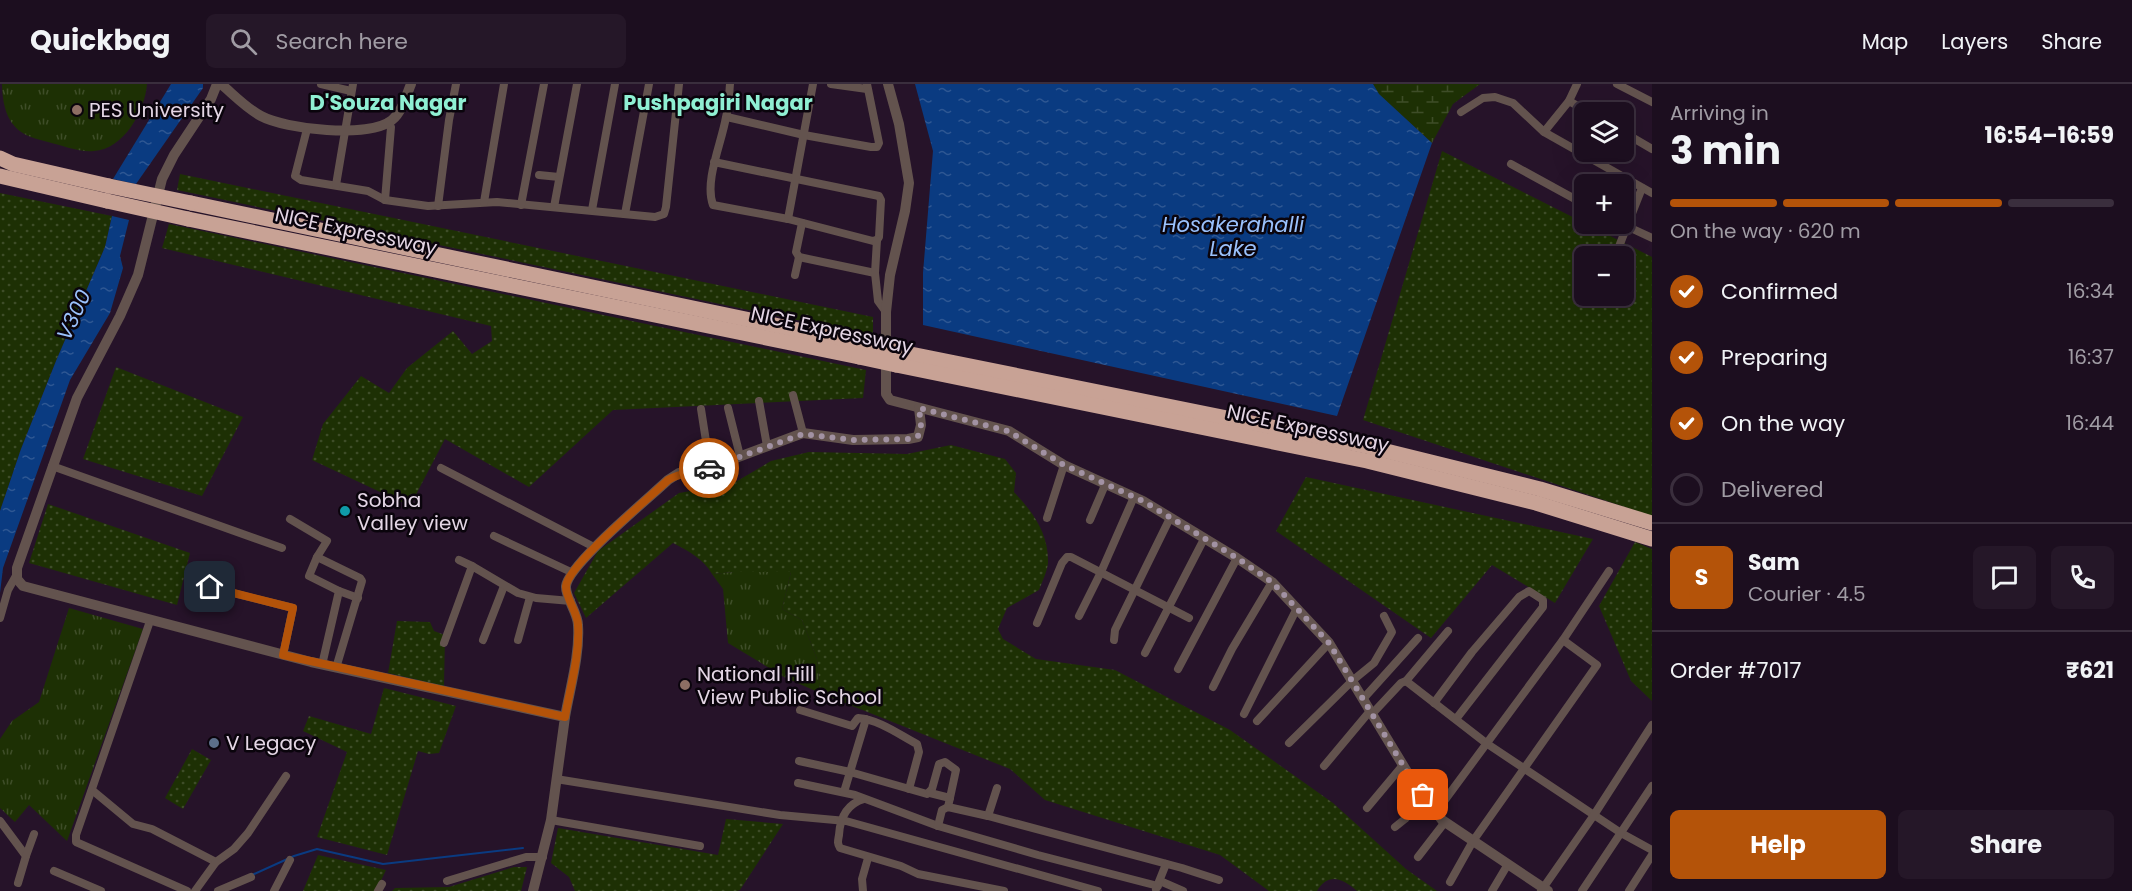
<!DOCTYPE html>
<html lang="en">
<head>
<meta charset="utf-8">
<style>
  :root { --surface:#1c0e1f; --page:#251728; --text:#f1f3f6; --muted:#a09ca4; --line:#3a2e3d; --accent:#b45309 }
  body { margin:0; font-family:Poppins,sans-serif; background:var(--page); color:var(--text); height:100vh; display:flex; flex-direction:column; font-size:22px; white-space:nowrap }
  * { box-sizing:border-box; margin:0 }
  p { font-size:20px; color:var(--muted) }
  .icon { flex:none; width:33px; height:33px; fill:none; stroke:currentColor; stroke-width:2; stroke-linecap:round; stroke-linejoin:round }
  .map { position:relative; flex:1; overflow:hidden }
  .sheet { display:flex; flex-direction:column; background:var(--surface); width:480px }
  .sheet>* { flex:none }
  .fabs { position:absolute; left:1574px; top:18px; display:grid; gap:12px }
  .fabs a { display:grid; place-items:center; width:60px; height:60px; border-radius:9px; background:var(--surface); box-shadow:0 6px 24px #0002,0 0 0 2px var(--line); font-size:30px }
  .pin { position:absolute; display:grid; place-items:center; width:51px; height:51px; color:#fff; margin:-26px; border-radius:12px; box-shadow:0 3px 9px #0006 }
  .courier { position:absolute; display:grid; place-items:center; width:60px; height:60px; margin:-30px; border:4px solid #b45309; border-radius:50%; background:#fff; color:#222; box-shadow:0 2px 8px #0007 }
  .head em { font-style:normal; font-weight:700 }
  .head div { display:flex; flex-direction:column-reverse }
  .head { display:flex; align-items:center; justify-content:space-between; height:102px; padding:0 18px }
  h1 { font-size:39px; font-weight:700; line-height:45px }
  .bar { display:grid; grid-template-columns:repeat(4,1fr); gap:9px 6px; align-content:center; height:72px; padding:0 18px }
  .bar i { height:8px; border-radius:4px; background:var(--line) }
  .bar .selected { background:var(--accent) }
  .bar p { grid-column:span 4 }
  .line { display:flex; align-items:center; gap:15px; padding:0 18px; border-top:2px solid var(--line) }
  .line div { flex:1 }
  .round { display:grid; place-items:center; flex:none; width:63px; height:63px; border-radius:9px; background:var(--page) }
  ol { padding:0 18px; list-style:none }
  li { display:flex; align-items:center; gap:18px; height:66px }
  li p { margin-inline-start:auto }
  li .icon { padding:6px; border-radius:50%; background:var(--accent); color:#fff; stroke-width:4 }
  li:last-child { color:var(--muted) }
  li i { width:33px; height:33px; border:3px solid var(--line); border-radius:50% }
  .primary-button { display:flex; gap:12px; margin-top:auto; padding:12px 18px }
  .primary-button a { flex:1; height:69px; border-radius:9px; background:var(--accent); color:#fff; font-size:24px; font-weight:700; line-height:69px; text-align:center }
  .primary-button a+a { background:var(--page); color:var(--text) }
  header { display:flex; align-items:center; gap:36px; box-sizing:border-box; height:84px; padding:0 30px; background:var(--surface); border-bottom:2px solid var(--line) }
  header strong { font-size:28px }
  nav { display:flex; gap:33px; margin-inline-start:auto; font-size:21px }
  .search { width:420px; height:54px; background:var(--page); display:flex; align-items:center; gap:15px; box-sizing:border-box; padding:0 21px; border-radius:9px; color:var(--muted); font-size:22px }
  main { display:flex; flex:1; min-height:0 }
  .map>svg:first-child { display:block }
  .grass { fill:url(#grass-dots); fill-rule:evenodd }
  .wetland { fill:url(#wetland-marsh) }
  .park { fill:url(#park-tufts) }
  .water { fill:url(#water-ripples) }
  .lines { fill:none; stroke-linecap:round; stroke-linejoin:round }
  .stream { stroke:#0a3b81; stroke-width:2 }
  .minor { stroke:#63534e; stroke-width:8 }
  .tertiary { stroke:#63534e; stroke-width:10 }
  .motorway { stroke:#c8a295; stroke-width:15 }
  .motorway-bridge { stroke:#c8a295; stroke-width:15 }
  .done { stroke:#a292a3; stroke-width:6; stroke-dasharray:0 10.8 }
  .route { stroke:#b45309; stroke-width:8 }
  .education-dot { fill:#8d6e63; stroke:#0a040c; stroke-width:2 }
  .culture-dot { fill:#0f9aa8; stroke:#0a040c; stroke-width:2 }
  .service-dot { fill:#5c6f8a; stroke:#0a040c; stroke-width:2 }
  .labels { text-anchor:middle; stroke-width:5; stroke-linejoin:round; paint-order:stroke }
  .poi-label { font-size:20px; fill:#e4d6e5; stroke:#0a040c; text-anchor:start }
  .street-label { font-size:20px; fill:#e4d6e5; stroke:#0a040c }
  .neighbourhood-label { font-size:21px; font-weight:bold; fill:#8fefd3; stroke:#0a040c }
  .water-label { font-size:21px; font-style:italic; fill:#9ac1fc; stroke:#0a040c }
</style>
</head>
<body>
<header>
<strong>Quickbag</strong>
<div class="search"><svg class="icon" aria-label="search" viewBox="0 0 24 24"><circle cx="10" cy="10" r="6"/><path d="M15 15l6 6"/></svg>Search here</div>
<nav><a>Map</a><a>Layers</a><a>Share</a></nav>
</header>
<main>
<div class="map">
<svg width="1652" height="807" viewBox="0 0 1652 807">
  <defs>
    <pattern id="grass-dots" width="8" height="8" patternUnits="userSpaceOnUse" patternTransform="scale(1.5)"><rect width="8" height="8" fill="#1d3004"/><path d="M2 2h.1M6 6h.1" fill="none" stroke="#3e4d28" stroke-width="1.8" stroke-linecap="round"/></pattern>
    <pattern id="wetland-marsh" width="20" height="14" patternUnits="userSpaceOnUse" patternTransform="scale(1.5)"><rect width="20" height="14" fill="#1d3004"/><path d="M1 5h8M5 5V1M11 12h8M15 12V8" fill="none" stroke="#3e4d28"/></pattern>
    <pattern id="park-tufts" width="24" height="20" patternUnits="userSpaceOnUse" patternTransform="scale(1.5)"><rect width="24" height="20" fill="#1d3004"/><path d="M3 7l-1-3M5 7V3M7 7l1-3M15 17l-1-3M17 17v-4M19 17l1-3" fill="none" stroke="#3e4d28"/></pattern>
    <pattern id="water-ripples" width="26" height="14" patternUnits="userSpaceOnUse" patternTransform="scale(1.5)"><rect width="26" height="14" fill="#0a3b81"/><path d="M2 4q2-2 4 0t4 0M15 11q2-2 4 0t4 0" fill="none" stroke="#2e5793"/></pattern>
  </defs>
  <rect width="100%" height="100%" fill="#261329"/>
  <g class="grass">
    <path d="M1442 67 1652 173V432L1363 336ZM1584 172H1623V212H1584Z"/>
    <path d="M180 90 873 233V252L177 106Z"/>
    <path d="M0 109 112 132 105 163 56 277 21 365 0 427Z"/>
    <path d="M169 140 866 286 863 314 613 326 529 403 445 355 410 422 312 376 323 340 361 292 389 309 407 284 453 247 472 270 492 257 491 242 162 164Z"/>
    <path d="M116 283 243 333 202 412 83 375Z"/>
    <path d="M951 361 1005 375 1016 389 1014 408C1033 428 1049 450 1048 479 1047 488 1042 498 1039 506L1007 524 998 545 1003 555 1036 575 1115 586 1230 646 1333 719 1406 785 1437 807H1357C1343 794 1328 788 1317 807H1269L1220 771 1045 716 1010 685 820 609 817 575 802 536 782 525 791 488H734L712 490C704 475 688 467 673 459L586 534 574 509 598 467 679 409 732 400 771 377 809 368 907 370Z"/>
    <path d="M1306 393 1593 455 1555 519 1492 481 1431 554 1276 447Z"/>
    <path d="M48 420 190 469 177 521 29 479Z"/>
    <path d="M1635 458 1652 465V617L1631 597 1599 522Z"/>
    <path d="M397 537 430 538 434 547 445 551 444 602 388 589Z"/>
    <path d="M384 604 456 622 439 669 429 670 418 667 387 771 317 753 347 668 303 647 309 632 371 650Z"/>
    <path d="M192 665 211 676 183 725 165 714Z"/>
    <path d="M726 735 783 740 740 806 737 807H575L569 793 551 779 558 744 718 771Z"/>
    <path d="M318 771 386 786 376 807H303Z"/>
    <path d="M514 783H527L521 807H392L395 804 449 803Z"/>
  </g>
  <path class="wetland" d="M1373 0H1480L1453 20 1432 59 1378 10Z"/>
  <g class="park">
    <path d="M2 0H147C145 27 124 65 94 67 82 69 60 61 48 58 33 54 19 51 10 36 4 26 2 11 2 0Z"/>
    <path d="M734 488H791L782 525 802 536 817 575 820 609 784 593 728 559 723 505 712 490Z"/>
    <path d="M69 524 143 545 67 757 29 721 15 738 0 724V655L12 637 39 618Z"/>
  </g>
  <g class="water">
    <path d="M171 0H203V4L136 100 113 95Z"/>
    <path d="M915 0H1373L1379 10 1432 59 1337 332 923 241V189L933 67Z"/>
    <path d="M112 132 129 136 120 172 123 184 110 229 70 296 3 484 0 509V427L21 365 56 277 105 163Z"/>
  </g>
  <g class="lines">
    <path class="stream" d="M252 791 294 772 317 765 383 780 523 764"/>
    <g class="minor">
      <path d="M321 0 351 7"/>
      <path d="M831 0 867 5"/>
      <path d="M1617 0 1652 18"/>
      <path d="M1569 17 1588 28"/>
      <path d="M1461 28 1483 14 1495 13 1513 19 1544 48 1652 109"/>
      <path d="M727 33 804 51 871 63H877L879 59 867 0"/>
      <path d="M307 45 295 92 301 96 368 107 385 116 428 122 497 118 655 133 664 130 666 123 679 0"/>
      <path d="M1544 48 1569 17 1577 0"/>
      <path d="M1623 48 1652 65"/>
      <path d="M714 78 879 112 881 116 879 153 877 156 873 157 788 135 713 121C704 97 722 58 726 33 729 22 729 11 730 0"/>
      <path d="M1511 80 1584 120"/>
      <path d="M539 91 559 93"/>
      <path d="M336 101 353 0"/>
      <path d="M385 116 391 43 388 38"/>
      <path d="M484 118 504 0"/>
      <path d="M521 121 544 0"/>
      <path d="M438 122 449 36 456 0"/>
      <path d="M554 123 577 0"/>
      <path d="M592 126 615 0"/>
      <path d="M625 130 649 0"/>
      <path d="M788 135 813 0"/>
      <path d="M802 139 796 168 799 173 875 189"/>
      <path d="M1622 140 1652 154"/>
      <path d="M877 156 875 189 878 217 886 228"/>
      <path d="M1618 165 1642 104"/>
      <path d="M795 191 799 173"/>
      <path d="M793 311 803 349"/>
      <path d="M759 317 767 362"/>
      <path d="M728 324 740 372"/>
      <path d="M701 325 710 383"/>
      <path d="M52 382 282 464"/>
      <path d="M441 384 594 463"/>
      <path d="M1047 434 1064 381"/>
      <path d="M290 435 327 457 317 473"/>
      <path d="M1090 436 1105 401"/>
      <path d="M494 452 571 488"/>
      <path d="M459 476 472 482"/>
      <path d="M189 498 293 524 283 571"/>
      <path d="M339 507 358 514"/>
      <path d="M1079 532 1101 488 1134 413"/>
      <path d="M0 534 8 506 17 490"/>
      <path d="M150 537 76 751V758L187 807"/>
      <path d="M1037 539 1062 479 1067 473H1071L1189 534"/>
      <path d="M483 556 504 502"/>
      <path d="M518 556 530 513"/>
      <path d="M1114 556 1115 546 1170 434"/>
      <path d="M444 559 472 482 518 509 536 514 571 517"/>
      <path d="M1145 569 1204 455"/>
      <path d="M322 581 339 507 309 492 317 473 360 494 362 497 336 584"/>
      <path d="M1178 585 1237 474"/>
      <path d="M1406 597 1486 659 1621 749 1652 766"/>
      <path d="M1213 603 1232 565 1272 498"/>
      <path d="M1363 615 1418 554"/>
      <path d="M1434 619 1472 568 1519 513 1529 507 1543 516V523L1456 635"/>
      <path d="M800 626 852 642 858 634C880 636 898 650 917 660L919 668 909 705"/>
      <path d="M1244 630 1297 524"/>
      <path d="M1372 630 1401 599 1406 597 1448 547"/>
      <path d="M1257 637 1329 559"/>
      <path d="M1289 659 1352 597 1374 579 1392 548 1384 532"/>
      <path d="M799 677 850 688 927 710 932 705 939 680 945 678 956 686 948 723"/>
      <path d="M1324 682 1370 627"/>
      <path d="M556 695 780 731 846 737 1098 807"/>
      <path d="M798 699 855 711 938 742 1038 771 1158 802"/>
      <path d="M92 706 133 740 152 745 216 778"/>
      <path d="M844 708 866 635"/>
      <path d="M930 709 950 714"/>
      <path d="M864 715C847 720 840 733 839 751 838 757 837 759 840 764L901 782 918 790 1004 807"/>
      <path d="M1367 724 1403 681"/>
      <path d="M1436 728 1563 556 1609 487"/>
      <path d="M988 732 997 704"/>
      <path d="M551 736 700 762"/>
      <path d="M0 737 26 772 18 799"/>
      <path d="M938 742 942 726 948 723 988 732 1182 784 1219 796"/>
      <path d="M1395 743 1405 735 1423 711"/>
      <path d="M26 772 34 750"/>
      <path d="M1418 773 1445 738"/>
      <path d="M54 787 101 807"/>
      <path d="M447 797 526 773H543"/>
      <path d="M1160 797 1183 807"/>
      <path d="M1450 798 1473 757 1597 581 1563 556"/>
      <path d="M1156 805 1166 780"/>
      <path d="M195 807 216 778 234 765 248 749 286 692"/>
      <path d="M218 807 251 793"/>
      <path d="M274 807 290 776"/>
      <path d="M378 807 382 800"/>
      <path d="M863 807 862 795 868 774"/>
      <path d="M1492 807 1508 780"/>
      <path d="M1541 807 1594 731 1652 641"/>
      <path d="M1582 807 1652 702"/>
      <path d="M1629 807 1652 771"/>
    </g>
    <g class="tertiary">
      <path d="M217 0 211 15 174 71 162 95 138 191 120 232 77 314 17 484V495L23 502 311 578 565 633 551 736 533 807"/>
      <path d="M221 0C234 11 246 24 261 32 285 45 369 55 392 36 402 28 406 12 411 0"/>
      <path d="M888 0 899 40 909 99 905 127 890 191 886 228V310L890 316 1009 347 1064 381 1143 417 1237 474 1272 498 1329 559 1409 691 1442 736 1548 807"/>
      <path d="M565 633C570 604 580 571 578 541 578 529 565 513 566 502 568 481 649 414 668 396L679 389 701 387 803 349 853 356 908 355 918 353 921 341 919 324"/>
    </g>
    <g class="motorway">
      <path d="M0 74 13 80 109 102"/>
      <path d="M0 92 107 117"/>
      <path d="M191 119 860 259"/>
      <path d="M188 135 859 273"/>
      <path d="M896 267 1370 363 1540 405 1652 439"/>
      <path d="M896 281 1367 377 1536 419 1652 455"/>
    </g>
    <g class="motorway-bridge">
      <path d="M109 102 191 119"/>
      <path d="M107 117 188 135"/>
      <path d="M860 259 896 267"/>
      <path d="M859 273 896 281"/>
    </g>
  </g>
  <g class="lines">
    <path class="done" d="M709 384 803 350 853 356 908 355 918 352 921 341 919 324 1008 347 1064 381 1143 417 1237 474 1272 498 1329 559 1409 691 1423 711"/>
    <path class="route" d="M210 503 293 524 283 571 565 633C570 604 580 571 578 541 578 529 565 513 566 502 568 481 649 414 668 396 683 387 694 390 709 384"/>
  </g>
  <g class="education-dot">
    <circle cx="77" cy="26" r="6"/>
    <circle cx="685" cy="601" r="6"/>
  </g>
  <circle class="culture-dot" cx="345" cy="427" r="6"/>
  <circle class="service-dot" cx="214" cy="659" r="6"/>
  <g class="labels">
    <g class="poi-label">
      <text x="89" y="33">PES University</text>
      <text x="357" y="423">Sobha<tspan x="357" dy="23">Valley view</tspan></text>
      <text x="697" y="597">National Hill<tspan x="697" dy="23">View Public School</tspan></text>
      <text x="226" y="666">V Legacy</text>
    </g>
    <g class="street-label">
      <text transform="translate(356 147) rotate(12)" y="7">NICE Expressway</text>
      <text transform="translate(832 246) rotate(12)" y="7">NICE Expressway</text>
      <text transform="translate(1308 344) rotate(12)" y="7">NICE Expressway</text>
    </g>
    <g class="neighbourhood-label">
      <text x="388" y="26">D'Souza Nagar</text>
      <text x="718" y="26">Pushpagiri Nagar</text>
    </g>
    <g class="water-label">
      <text x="1233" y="148">Hosakerahalli<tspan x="1233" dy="24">Lake</tspan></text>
      <text transform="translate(74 231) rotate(-65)" y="7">V300</text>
    </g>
  </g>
</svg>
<div class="fabs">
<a><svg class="icon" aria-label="layers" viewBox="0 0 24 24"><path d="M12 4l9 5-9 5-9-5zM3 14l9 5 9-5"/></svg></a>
<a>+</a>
<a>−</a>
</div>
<div class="pin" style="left:1423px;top:711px;background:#ea580c"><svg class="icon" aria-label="bag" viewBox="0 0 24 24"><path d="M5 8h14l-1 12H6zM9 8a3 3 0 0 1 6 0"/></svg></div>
<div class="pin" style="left:210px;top:503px;background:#1f2937"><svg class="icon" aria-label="home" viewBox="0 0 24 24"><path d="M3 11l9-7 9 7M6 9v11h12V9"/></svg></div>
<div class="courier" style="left:709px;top:384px"><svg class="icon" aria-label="car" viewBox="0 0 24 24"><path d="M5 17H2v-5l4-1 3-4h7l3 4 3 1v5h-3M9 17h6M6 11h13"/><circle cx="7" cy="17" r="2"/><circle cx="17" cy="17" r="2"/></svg></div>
</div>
<section class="sheet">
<div class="head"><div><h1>3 min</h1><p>Arriving in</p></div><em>16:54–16:59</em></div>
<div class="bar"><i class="selected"></i><i class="selected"></i><i class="selected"></i><i></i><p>On the way · 620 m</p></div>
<ol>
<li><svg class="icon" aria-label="check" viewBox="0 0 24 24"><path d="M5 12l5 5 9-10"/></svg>Confirmed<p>16:34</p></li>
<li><svg class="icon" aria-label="check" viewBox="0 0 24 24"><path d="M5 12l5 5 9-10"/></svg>Preparing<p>16:37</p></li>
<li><svg class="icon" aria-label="check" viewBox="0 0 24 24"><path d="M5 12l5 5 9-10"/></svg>On the way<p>16:44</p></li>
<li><i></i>Delivered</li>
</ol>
<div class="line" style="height:108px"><b class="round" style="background:var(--accent);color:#fff">S</b><div><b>Sam</b><p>Courier · 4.5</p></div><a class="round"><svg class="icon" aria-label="chat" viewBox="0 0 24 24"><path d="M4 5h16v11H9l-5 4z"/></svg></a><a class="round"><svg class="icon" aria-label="phone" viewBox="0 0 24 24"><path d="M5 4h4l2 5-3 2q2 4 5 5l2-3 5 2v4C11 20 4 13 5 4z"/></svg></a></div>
<div class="line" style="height:78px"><div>Order #7017</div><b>₹621</b></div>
<div class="primary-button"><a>Help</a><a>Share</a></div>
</section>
</main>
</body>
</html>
